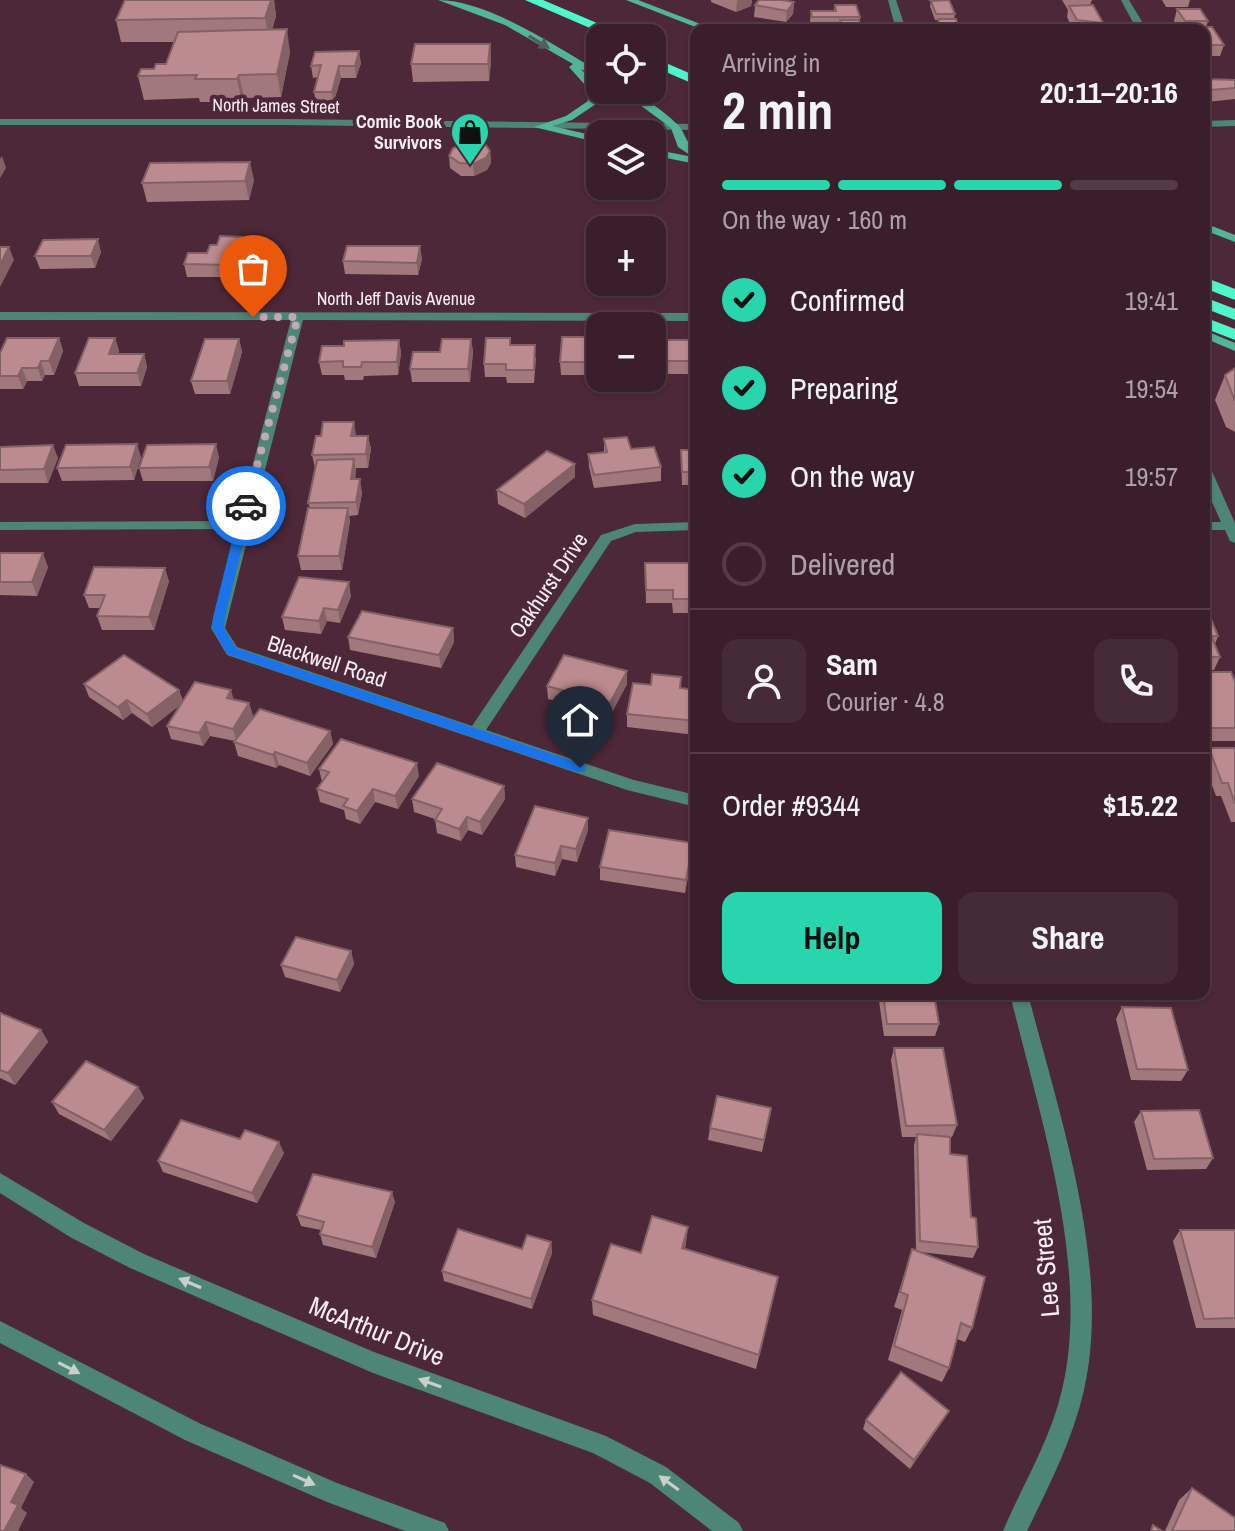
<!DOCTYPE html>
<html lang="en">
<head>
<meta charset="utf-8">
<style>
  :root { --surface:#3a1e2b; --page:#452b37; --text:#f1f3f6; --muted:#aba2a9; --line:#543c47; --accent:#28d5ad }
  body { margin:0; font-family:"Archivo Narrow",sans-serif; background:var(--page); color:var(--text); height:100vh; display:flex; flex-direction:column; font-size:30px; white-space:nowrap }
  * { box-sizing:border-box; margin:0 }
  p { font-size:26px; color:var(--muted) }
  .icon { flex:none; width:44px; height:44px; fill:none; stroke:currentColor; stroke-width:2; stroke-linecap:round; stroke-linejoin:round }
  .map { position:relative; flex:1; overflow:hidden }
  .panel { position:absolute; left:690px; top:24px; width:520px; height:976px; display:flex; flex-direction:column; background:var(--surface); border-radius:16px; box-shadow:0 2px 6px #0004,0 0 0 2px var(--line) }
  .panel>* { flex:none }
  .tools { position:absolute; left:586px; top:24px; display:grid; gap:16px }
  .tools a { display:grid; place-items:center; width:80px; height:80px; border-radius:16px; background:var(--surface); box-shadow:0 2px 6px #0004,0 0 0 2px var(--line); font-size:40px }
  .pin { position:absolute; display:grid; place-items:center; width:68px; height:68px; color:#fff; margin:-82px -34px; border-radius:50% 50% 50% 0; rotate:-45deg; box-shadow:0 0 8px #0007 }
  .pin .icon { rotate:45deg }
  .courier { position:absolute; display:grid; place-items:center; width:80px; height:80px; margin:-40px; border:6px solid #1a73e8; border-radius:50%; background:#fff; color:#222; box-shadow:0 2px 10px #0007 }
  .summary em { font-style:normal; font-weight:800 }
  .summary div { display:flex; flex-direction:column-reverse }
  .summary { display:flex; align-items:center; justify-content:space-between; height:136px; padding:0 32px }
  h1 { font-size:52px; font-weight:800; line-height:60px }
  .bar { display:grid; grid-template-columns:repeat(4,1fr); gap:12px 8px; align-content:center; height:96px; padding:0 32px }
  .bar i { height:10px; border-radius:6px; background:var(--line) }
  .bar .on { background:var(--accent) }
  .bar p { grid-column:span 4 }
  .line { display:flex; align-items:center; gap:20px; padding:0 32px; border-top:2px solid var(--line) }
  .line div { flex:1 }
  .round { display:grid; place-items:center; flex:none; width:84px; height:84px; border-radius:16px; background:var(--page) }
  ol { padding:0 32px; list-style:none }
  li { display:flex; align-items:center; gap:24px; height:88px }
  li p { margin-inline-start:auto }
  li .icon { padding:8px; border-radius:50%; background:var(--accent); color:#111; stroke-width:4 }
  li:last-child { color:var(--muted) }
  li i { width:44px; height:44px; border:4px solid var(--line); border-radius:50% }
  .primary-button { display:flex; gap:16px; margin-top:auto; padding:16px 32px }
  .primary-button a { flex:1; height:92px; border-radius:16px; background:var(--accent); color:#111; font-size:32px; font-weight:800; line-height:92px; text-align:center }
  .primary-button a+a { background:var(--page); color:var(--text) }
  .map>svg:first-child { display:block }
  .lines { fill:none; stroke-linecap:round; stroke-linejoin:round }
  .minor { fill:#4d8675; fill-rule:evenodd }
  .tertiary { fill:#4d8675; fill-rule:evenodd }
  .secondary { fill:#52b498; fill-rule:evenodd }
  .motorway { fill:#4ff6cb; fill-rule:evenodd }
  .wall { fill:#a1787b }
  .shaded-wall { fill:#836164 }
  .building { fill:#bb8b8f; stroke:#836164; stroke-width:2 }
  .oneway { fill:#4f605f }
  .oneway2 { fill:#c8cfcd }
  .route { fill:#1a73e8 }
  .done { stroke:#bfa9b2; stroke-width:8; stroke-dasharray:0 14.4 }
  .labels { text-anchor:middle; stroke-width:8; stroke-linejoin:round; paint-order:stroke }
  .far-street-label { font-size:18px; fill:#fceef3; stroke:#4d2839 }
  .far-poi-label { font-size:18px; font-weight:bold; fill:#fceef3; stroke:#4d2839; text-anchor:end }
  .street-label { font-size:22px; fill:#fceef3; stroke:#4d2839 }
  .near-street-label { font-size:26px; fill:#fceef3; stroke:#4d2839 }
</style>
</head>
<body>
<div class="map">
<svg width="1235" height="1531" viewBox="0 0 1235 1531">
  <rect width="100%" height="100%" fill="#4d2839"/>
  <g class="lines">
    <g class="minor">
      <path d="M888 0H896L906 30H896Z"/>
      <path d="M1121 0H1129L1147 30H1137Z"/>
      <path d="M0 312 696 313V321L303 320 225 628 237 647 472 726 601 535 635 524 696 522V530L636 532 611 541 486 730 634 780 696 795V807L627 790 227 655 211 628 235 529 0 530V522L238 521 291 320H0Z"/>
      <path d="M1204 465 1211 469 1235 523V543L1230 541 1225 530H1204V522H1221L1204 484Z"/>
      <path d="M1010 994H1028C1059 1114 1112 1267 1084 1390 1073 1439 1049 1486 1027 1531H1003C1023 1484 1050 1441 1062 1390 1091 1268 1039 1114 1010 994Z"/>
      <path d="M0 1173 84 1223 144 1254 374 1352 606 1436 666 1467 739 1523 743 1531H712L650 1483 593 1453 373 1373 130 1268 70 1237 0 1193Z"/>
      <path d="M0 1321 201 1424 337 1483 445 1523 449 1531H405L327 1502 185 1440 0 1343Z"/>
    </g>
    <g class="tertiary">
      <path d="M0 119H284L696 124V130L284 125H0Z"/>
      <path d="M1235 120V126L1204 127V121Z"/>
    </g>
    <g class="secondary">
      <path d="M438 0C488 0 556 47 600 72V79L581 69 595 84 596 104 572 120 552 126 600 137V143L534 127 566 116 588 101 585 85 569 67 573 64 505 25Z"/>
      <path d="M626 0H638L716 30H703Z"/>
      <path d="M620 90C636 90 665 112 677 124 686 133 684 141 696 150V164L652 155V149L693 157 678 147 671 128Z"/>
      <path d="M1204 223 1235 235V242L1204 230Z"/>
      <path d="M1204 330 1235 343V351L1204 338Z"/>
    </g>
    <g class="motorway">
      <path d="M525 0H543L632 38H613Z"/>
      <path d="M652 57 696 76V85L652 66Z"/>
      <path d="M1204 277 1235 289V300L1204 288Z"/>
      <path d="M1204 297 1235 309V320L1204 308Z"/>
      <path d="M1204 317 1235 329V340L1204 328Z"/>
    </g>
  </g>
  <g class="wall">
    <path d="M125 0H274L276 16 272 30 290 52 281 97 244 98 242 102H200L199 98 144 100 138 76 166 64 174 42H121L116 20Z"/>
    <path d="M711 0H752L751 6 736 12 711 2Z"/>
    <path d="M927 0H951H946L955 14 954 19 960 30H939L937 25 938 20H935L930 6 931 1Z"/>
    <path d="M1062 0H1092L1090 5 1103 23 1102 30H1073L1067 17 1068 10Z"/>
    <path d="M1162 0H1190L1188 7H1166Z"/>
    <path d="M794 2 793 14 786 22 754 17 755 5Z"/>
    <path d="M835 5 860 17 859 22 861 30 811 29 810 22 811 11H834Z"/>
    <path d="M1177 9 1208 21 1206 27 1224 45 1220 56H1204V30H1180L1174 21Z"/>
    <path d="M490 44 491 62 489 81 413 82 411 64Z"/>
    <path d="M361 63 356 78H341L333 104H316L314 92 318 77 313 78 311 66Z"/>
    <path d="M1205 79 1235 80V99L1207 102 1204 97Z"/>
    <path d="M490 151 491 163 487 170 474 176H461L450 168 449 156Z"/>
    <path d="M254 180 249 200 147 202 142 183Z"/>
    <path d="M241 237 243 249 234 277H187L184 264 207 253 217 245Z"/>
    <path d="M101 252 95 268 40 269 35 256Z"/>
    <path d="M422 259 418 275 345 274 343 261Z"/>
    <path d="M599 337 598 375H561L560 362Z"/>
    <path d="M59 338 63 351 54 375H45L42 381H27L23 389H0V353Z"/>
    <path d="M115 338 119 351 118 354H144L147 367 141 386H79L75 373Z"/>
    <path d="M510 338 511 345 536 358 534 383H507L506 377H485L484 364Z"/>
    <path d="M239 339 242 352 230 394H195L191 381Z"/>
    <path d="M471 339 473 352 470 382H412L410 369 440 352Z"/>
    <path d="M399 340 401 353 398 375 364 376 363 380H345L344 375H322L319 362 344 346Z"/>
    <path d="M652 340 691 361V374H652Z"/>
    <path d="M1235 368V432L1226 427 1215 400 1225 375Z"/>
    <path d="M356 436H368L371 449 368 468H356L355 479 362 493 358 515 349 516 350 521 342 570H301L298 556 310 508 308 503 315 468 312 455Z"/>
    <path d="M604 439 631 449 661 467V481L594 488 589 467 588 454 604 452Z"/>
    <path d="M0 447 58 458 48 483H0Z"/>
    <path d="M681 450H696V485H682Z"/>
    <path d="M141 457 134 480 62 481 57 468Z"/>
    <path d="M219 457 213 481H143L139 468Z"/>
    <path d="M575 464V477L525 518 498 504 497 490Z"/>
    <path d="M0 553 48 567 37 596 0 595Z"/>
    <path d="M645 563H696V613H673L672 603H646Z"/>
    <path d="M169 581 154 630H102L97 616 100 608H89L84 595Z"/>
    <path d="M351 596 340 623 327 621 321 634 285 630 282 617Z"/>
    <path d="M1204 602 1218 636 1215 644 1220 657 1214 670H1204Z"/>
    <path d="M453 628 454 642 441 668 350 650 348 637Z"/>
    <path d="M1204 672 1235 682V741H1204Z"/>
    <path d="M84 684 179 690 183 701 234 700 249 703 253 716 246 728 330 731 333 744 310 776 279 765 276 768 238 756 234 742 235 741 210 736 203 746 171 739 167 726 180 705 152 727 132 713 123 720 89 697Z"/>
    <path d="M627 684 610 716 548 699 547 686Z"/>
    <path d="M681 688 696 690V735L627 727V714Z"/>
    <path d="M1209 748H1235V822H1231L1221 796H1216L1204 764V759Z"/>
    <path d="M319 769 419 776 398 809 375 802 360 824 346 819 344 810 320 802 317 789 322 782Z"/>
    <path d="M504 786 505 799 482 835 468 830 461 841 437 833 435 819 414 812 412 799Z"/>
    <path d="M588 818V830L577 862 562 859 555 876 516 867 515 855Z"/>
    <path d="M692 856 685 893 600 880V867Z"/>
    <path d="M351 951 354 964 340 992 285 977 281 965Z"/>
    <path d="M878 994H934L939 1024 935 1036H884Z"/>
    <path d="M1122 1007 1188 1070 1181 1081 1131 1080 1116 1019Z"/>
    <path d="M0 1013 41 1030 48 1042 15 1085 0 1078Z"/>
    <path d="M894 1048 957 1125 952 1137H945L971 1217 978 1247 973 1258 920 1252 972 1328 965 1342 957 1339 949 1368 942 1382 888 1360 902 1310 894 1307 912 1249 916 1251 914 1145 916 1137H902L891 1060Z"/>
    <path d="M138 1087 144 1098 111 1141 59 1114 52 1102Z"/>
    <path d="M771 1108 762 1152 708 1140 710 1128Z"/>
    <path d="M1141 1111 1213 1158 1206 1169 1147 1170 1134 1122Z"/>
    <path d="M284 1153 257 1203 163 1172 158 1161Z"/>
    <path d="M395 1202 376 1258 323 1245 320 1234 321 1230 301 1226 297 1215Z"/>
    <path d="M688 1227 685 1249 775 1292 756 1369 593 1315 592 1300 641 1253Z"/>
    <path d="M1180 1230H1235V1328H1196L1173 1241Z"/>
    <path d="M551 1242 552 1253 532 1309 444 1281 442 1271Z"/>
    <path d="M944 1419 910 1469 863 1429 866 1420Z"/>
    <path d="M1192 1488 1235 1531H1165L1179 1500Z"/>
  </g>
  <g class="shaded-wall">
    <path d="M271 0H274L276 16 269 40 265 18Z"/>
    <path d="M739 0H752L751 6 736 12 737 1Z"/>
    <path d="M794 2 793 14 786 22 787 11Z"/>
    <path d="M287 29 290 52 281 97 277 74Z"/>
    <path d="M490 44 491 62 489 81 488 64Z"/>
    <path d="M359 51 361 63 356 78 355 66Z"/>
    <path d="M339 66 341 78 333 104 332 92Z"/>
    <path d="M239 75 244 98 242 102 237 79Z"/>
    <path d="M490 151 491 163 487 170 474 176 473 164Z"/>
    <path d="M2 156 6 168 0 178V159Z"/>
    <path d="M250 162 254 180 249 200 245 181Z"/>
    <path d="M241 237 243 249 234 277 231 265Z"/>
    <path d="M98 239 101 252 95 268 91 256Z"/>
    <path d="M420 246 422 259 418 275 417 263Z"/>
    <path d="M9 247 14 260 0 287V265Z"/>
    <path d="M59 338 63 351 54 375 49 361Z"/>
    <path d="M115 338 119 351 113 367 109 354Z"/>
    <path d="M239 339 242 352 230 394 227 381Z"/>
    <path d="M471 339 473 352 470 382 468 369Z"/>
    <path d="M399 340 401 353 398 375 397 362Z"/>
    <path d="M144 354 147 367 141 386 137 373Z"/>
    <path d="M41 361 45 375 42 381 38 368Z"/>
    <path d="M22 368 27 381 23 389 18 376Z"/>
    <path d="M354 422 356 435 353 449 351 436Z"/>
    <path d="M368 436 371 449 368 468 366 454Z"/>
    <path d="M137 444 141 457 134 480 130 467Z"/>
    <path d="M216 444 219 457 213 481 209 467Z"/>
    <path d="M53 445 58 458 48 483 44 469Z"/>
    <path d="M354 459 356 473 353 493 351 479Z"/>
    <path d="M575 464V477L525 518 524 504Z"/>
    <path d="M360 479 362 493 358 515 356 502Z"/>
    <path d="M348 508 350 521 342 570 339 556Z"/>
    <path d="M43 553 48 567 37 596 32 582Z"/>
    <path d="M165 568 169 581 154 630 149 617Z"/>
    <path d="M349 582 351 596 340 623 338 610Z"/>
    <path d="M324 608 327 621 321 634 319 621Z"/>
    <path d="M453 628 454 642 441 668 439 655Z"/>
    <path d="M627 671V684L610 716V703Z"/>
    <path d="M179 690 183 703 152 727 147 714Z"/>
    <path d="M231 690 235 704 227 698Z"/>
    <path d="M127 700 132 713 123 720 118 707Z"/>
    <path d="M249 703 253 716 237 742 233 729Z"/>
    <path d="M206 722 210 736 203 746 199 733Z"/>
    <path d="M330 731 333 744 310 776 307 763Z"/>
    <path d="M275 752 279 765 276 768 273 755Z"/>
    <path d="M417 763 419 776 398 809 395 796Z"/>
    <path d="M504 786 505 799 482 835 480 822Z"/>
    <path d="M373 789 375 802 360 824 357 811Z"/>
    <path d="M467 817 468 830 461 841 459 829Z"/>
    <path d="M588 818V830L577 862 576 849Z"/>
    <path d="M693 843 692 856 685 893 686 880Z"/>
    <path d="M561 846 562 859 555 876V863Z"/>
    <path d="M351 951 354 964 340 992 337 980Z"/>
    <path d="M41 1030 48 1042 15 1085 8 1073Z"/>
    <path d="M138 1087 144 1098 111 1141 104 1130Z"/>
    <path d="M279 1142 284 1153 257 1203 252 1193Z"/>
    <path d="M392 1192 395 1202 376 1258 372 1247Z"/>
    <path d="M688 1227 686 1243 681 1263 682 1248Z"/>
    <path d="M551 1242 552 1253 532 1309 531 1299Z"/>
    <path d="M949 1411 944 1419 910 1469 914 1460Z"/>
    <path d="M26 1474 34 1482 21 1508 27 1513 18 1531H4L11 1502Z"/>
  </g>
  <g class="building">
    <path d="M125 0H271L265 18 116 20Z"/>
    <path d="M759 0H781L794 2 787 11 755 5Z"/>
    <path d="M949 0 955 14H936L931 1Z"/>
    <path d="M835 5H856L860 17H812L811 11H836Z"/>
    <path d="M1093 5 1103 23 1077 20 1069 6Z"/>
    <path d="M1177 9H1200L1208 21H1185Z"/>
    <path d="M938 19H956L960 30H942Z"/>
    <path d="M840 20H859L861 30H830L828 25H842Z"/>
    <path d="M1074 26H1100L1102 30H1075Z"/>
    <path d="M1189 27H1212L1224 45H1204V30H1191Z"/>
    <path d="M287 29 277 74 239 75 237 79H195L197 75 138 76 141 69H154L156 64H166L178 32Z"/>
    <path d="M415 44H490L488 64H411Z"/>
    <path d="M359 51 355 66H339L332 92H314L321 65 311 66 315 52Z"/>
    <path d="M1205 79 1235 80V88L1211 90Z"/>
    <path d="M474 142 485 144 490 151 486 158 473 164 460 163 449 156 453 148Z"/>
    <path d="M250 162 245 181 142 183 150 163Z"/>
    <path d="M220 236 241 237 231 265 184 264 188 253H207L210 245H217Z"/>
    <path d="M98 239 91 256H35L43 240Z"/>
    <path d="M347 246H420L417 263 343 261Z"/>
    <path d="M0 247H9L0 265Z"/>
    <path d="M562 337H599L598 362H560Z"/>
    <path d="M7 338H59L49 361H41L38 368H22L18 376H0V353Z"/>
    <path d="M89 338H115L109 354H144L137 373H75Z"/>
    <path d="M486 338H510V345H535L534 370H506V364H484Z"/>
    <path d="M205 339H239L227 381H191Z"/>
    <path d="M442 339H471L468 369H410L413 352H440Z"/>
    <path d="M399 340 397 362H362L361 367H343V361L319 362 322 346H344V341Z"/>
    <path d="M652 340H690L691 361H652Z"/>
    <path d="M1235 368V401L1225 375Z"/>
    <path d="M323 422H354L351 436H368L366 454 312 455 316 436H321Z"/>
    <path d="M627 437 631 449 654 447 661 467 594 475 588 454 607 452 604 439Z"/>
    <path d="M137 444 130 467 57 468 66 445Z"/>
    <path d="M216 444 209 467 139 468 147 445Z"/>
    <path d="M53 445 44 469 0 470V447Z"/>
    <path d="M681 450H696V472H682Z"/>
    <path d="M547 451 575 464 524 504 497 490Z"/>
    <path d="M354 459 351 479H360L356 502 308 503 317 460Z"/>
    <path d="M308 508H348L339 556H298Z"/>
    <path d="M0 553H43L32 582H0Z"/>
    <path d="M645 563H696V599H673V590H646Z"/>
    <path d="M94 567 165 568 149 617 97 616 105 595H84Z"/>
    <path d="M299 577 349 582 338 610 324 608 319 621 282 617Z"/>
    <path d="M1204 602 1218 636H1211L1220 657H1204Z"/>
    <path d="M362 611 453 628 439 655 348 637Z"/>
    <path d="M124 655 179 690 147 714 127 700 118 707 84 684Z"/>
    <path d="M564 655 627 671 610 703 547 686Z"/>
    <path d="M1204 672H1231L1235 682V728H1205L1204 725Z"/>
    <path d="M652 674 681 677 680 688 696 690V721L627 714 633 683 651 685Z"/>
    <path d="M195 682 231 690 227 698 249 703 233 729 206 722 199 733 167 726Z"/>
    <path d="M260 709 330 731 307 763 275 752 273 755 234 742Z"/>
    <path d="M341 739 417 763 395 796 373 789 357 811 343 806 348 799 317 789 329 772 319 769Z"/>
    <path d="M1209 748H1235V804L1228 783H1222Z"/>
    <path d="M437 763 504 786 480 822 467 817 459 829 435 820 442 809 412 799Z"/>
    <path d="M535 806 588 818 576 849 561 846 555 863 515 855Z"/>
    <path d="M609 830 693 843 686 880 600 867Z"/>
    <path d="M296 937 351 951 337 980 281 965Z"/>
    <path d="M883 994H934L939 1024H887Z"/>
    <path d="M1122 1007 1171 1008 1188 1070 1137 1069Z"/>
    <path d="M0 1013 41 1030 8 1073 0 1070Z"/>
    <path d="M894 1048H943L957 1125 906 1126Z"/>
    <path d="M86 1061 138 1087 104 1130 52 1102Z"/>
    <path d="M717 1096 771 1108 764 1140 710 1128Z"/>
    <path d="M1199 1110 1213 1158 1154 1159 1141 1111Z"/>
    <path d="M181 1120 240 1139 245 1130 279 1142 252 1193 158 1161Z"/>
    <path d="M917 1134 950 1137V1154L967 1156 971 1217 976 1218 978 1247 920 1241Z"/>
    <path d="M313 1174 392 1192 372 1247 320 1234 324 1222 297 1215Z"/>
    <path d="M652 1216 688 1227 682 1248 778 1277 759 1355 592 1300 611 1244 641 1253Z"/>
    <path d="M458 1229 522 1249 527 1235 551 1242 531 1299 442 1271Z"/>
    <path d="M1180 1230H1235V1318L1204 1319Z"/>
    <path d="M912 1249 985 1277 972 1328 961 1323 949 1368 894 1346 908 1295 900 1292Z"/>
    <path d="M901 1372 949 1411 914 1460 866 1420Z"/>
    <path d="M0 1465 26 1474 11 1502 18 1505 4 1531H0Z"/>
    <path d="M1192 1488 1235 1518V1531H1172Z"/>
    <path d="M1153 1525 1162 1531H1151Z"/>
  </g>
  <defs><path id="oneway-solid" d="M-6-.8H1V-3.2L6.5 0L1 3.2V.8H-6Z" transform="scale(2)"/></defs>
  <use class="oneway" href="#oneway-solid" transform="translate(539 42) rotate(31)"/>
  <g class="oneway2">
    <use href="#oneway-solid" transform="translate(190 1283) rotate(-157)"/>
    <use href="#oneway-solid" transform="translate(69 1368) rotate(27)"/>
    <use href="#oneway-solid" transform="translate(430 1383) rotate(-160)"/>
    <use href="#oneway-solid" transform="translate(304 1480) rotate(24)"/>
    <use href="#oneway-solid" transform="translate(669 1483) rotate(-144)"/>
  </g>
  <path class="route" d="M246 502 252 506 225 617 224 628 236 648 585 765V772H576L227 654 212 628 213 617 241 506Z"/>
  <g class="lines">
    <path class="done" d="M246 506 298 317H253"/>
  </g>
  <defs>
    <symbol id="shop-pin" viewBox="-11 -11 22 30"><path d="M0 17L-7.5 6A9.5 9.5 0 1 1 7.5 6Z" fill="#28d5ad" stroke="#4d2839"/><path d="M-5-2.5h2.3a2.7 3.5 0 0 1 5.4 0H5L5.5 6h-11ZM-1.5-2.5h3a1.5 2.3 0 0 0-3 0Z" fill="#111"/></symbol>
  </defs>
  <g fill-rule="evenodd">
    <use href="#shop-pin" x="448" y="110" width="44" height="60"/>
  </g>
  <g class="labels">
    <g class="far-street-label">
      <text transform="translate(276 106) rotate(1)" y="6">North James Street</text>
      <text x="396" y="305">North Jeff Davis Avenue</text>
    </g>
    <g class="far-poi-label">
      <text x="442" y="128">Comic Book<tspan x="442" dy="21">Survivors</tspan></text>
    </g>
    <g class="street-label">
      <text transform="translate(548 585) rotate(-56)" y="8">Oakhurst Drive</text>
      <text transform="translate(327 661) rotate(18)" y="8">Blackwell Road</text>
    </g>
    <g class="near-street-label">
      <text transform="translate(1046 1268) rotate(-95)" y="9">Lee Street</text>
      <text transform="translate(377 1331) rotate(22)" y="9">McArthur Drive</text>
    </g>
  </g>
</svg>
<div class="tools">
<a><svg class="icon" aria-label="locate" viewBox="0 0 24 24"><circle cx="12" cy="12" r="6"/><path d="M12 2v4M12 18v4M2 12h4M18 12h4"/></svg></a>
<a><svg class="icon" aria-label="layers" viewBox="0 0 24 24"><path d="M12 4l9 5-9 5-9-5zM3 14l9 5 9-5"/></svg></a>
<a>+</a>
<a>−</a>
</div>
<div class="pin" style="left:253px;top:317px;background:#ea580c"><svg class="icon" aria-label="bag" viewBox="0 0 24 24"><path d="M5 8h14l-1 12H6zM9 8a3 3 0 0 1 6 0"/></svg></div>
<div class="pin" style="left:580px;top:768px;background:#1f2937"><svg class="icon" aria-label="home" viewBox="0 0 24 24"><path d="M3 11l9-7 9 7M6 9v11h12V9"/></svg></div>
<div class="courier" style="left:246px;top:506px"><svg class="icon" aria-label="car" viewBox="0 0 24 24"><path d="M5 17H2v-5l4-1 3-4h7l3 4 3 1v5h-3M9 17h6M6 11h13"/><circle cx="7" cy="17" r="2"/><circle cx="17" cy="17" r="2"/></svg></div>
<section class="panel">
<div class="summary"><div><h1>2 min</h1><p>Arriving in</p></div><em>20:11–20:16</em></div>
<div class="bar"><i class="on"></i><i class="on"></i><i class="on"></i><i></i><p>On the way · 160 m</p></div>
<ol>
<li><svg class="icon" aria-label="check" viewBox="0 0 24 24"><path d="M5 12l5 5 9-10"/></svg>Confirmed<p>19:41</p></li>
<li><svg class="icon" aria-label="check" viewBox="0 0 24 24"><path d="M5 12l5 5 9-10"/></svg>Preparing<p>19:54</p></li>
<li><svg class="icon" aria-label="check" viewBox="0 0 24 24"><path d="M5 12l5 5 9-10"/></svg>On the way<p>19:57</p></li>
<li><i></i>Delivered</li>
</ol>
<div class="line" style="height:144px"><a class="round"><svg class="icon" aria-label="person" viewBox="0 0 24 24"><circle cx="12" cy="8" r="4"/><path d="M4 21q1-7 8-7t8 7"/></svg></a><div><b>Sam</b><p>Courier · 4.8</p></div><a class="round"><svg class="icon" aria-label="phone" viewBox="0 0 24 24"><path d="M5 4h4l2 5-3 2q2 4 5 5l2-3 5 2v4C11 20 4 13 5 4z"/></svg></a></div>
<div class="line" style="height:104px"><div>Order #9344</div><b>$15.22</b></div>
<div class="primary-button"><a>Help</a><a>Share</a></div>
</section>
</div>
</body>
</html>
